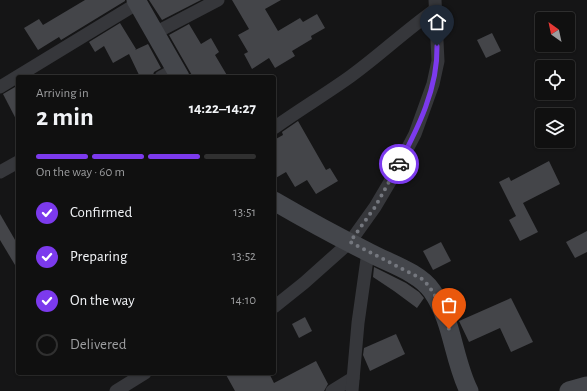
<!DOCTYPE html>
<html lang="en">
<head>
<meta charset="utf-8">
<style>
  :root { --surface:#101010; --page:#1e1e1e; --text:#f1f3f6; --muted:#9c9d9f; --line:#303030; --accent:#7c3aed }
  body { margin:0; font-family:"Alegreya Sans",sans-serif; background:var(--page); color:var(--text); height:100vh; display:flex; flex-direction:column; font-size:15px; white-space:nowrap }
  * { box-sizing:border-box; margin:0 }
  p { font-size:13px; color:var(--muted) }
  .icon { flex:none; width:22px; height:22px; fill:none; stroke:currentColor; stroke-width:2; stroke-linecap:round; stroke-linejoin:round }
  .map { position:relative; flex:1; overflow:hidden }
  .drawer { position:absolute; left:16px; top:75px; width:260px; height:300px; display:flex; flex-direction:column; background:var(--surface); border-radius:4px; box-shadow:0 1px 3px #0004,0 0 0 1px var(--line) }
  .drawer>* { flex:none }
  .needle { width:26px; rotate:327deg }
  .tools { position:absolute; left:535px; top:12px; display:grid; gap:8px }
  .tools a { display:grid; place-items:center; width:40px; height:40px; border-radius:4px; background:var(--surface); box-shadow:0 1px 3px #0004,0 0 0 1px var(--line); font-size:20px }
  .pin { position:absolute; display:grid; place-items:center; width:34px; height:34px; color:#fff; margin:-41px -17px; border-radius:50% 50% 50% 0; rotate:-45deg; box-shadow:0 0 4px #0007 }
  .pin .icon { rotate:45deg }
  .courier { position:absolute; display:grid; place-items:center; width:40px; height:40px; margin:-20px; border:3px solid #7c3aed; border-radius:50%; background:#fff; color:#222; box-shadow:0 1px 5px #0007 }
  .head em { font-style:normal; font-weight:700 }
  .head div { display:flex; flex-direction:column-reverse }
  .head { display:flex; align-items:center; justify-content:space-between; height:68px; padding:0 20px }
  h1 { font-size:26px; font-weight:700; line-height:30px }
  .bar { display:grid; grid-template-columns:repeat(4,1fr); gap:6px 4px; align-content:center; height:48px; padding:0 20px }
  .bar i { height:5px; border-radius:3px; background:var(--line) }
  .bar .active { background:var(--accent) }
  .bar p { grid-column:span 4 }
  ol { padding:0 20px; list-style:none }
  li { display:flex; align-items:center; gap:12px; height:44px }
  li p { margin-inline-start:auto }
  li .icon { padding:4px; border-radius:50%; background:var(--accent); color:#fff; stroke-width:4 }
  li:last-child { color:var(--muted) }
  li i { width:22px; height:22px; border:2px solid var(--line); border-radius:50% }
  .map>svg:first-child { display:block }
  .building { fill:#444549 }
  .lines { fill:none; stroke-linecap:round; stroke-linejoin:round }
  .street { stroke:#36373b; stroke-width:13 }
  .secondary { stroke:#44464b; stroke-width:19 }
  .done { stroke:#74777e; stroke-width:4; stroke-dasharray:0 7.2 }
  .route { stroke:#7c3aed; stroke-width:5 }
</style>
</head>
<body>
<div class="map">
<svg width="587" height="391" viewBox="0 0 587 391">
  <rect width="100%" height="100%" fill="#151516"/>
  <g class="building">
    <path d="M85 0H125V1L61 40 59 37 38 50 24 28 39 19 43 25Z"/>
    <path d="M149 0H201L162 20Z"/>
    <path d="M232 0H281L265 9 278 31 300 18 303 22 317 14 325 28 311 36 312 39 292 51 295 56 275 68 269 58 252 69 244 54 248 52 238 35 249 29Z"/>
    <path d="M120 23 136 49 135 50 148 44 161 68 154 72 153 75 150 77H140L129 54 113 63 104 46 95 52 89 42Z"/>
    <path d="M189 24 201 44 211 38 219 52 215 55 228 77H193L169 35Z"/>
    <path d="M492 33 501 51 486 58 477 40Z"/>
    <path d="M15 87 18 93V123L3 94Z"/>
    <path d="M298 121 326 170 330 168 338 181 316 194 307 180 295 187 286 172 274 179V140L283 135 282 132Z"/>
    <path d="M549 161 560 184 523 203 538 232 520 241 509 220 516 216 499 182 509 177 511 181Z"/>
    <path d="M0 214 18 245V270L0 240Z"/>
    <path d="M587 231V252L575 258 566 242Z"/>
    <path d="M441 242 451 261 433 270 423 251Z"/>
    <path d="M374 267 406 283 419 292 424 298 417 308 394 291 373 277Z"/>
    <path d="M511 298 533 342 511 352 500 328 469 342 459 321Z"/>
    <path d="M305 317 312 331 299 338 292 324Z"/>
    <path d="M396 334 405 354 370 371 363 355 364 348Z"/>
    <path d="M316 361 328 384 324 391H235L225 373H269L274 383Z"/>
  </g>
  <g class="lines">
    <g class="street">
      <path d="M155 33 218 0"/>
      <path d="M161 77 176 69"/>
      <path d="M0 87 138 3"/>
      <path d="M274 128C299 110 326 94 351 76 380 55 406 30 436 9"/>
      <path d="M0 172 18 162"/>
      <path d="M274 307 304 283 350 242 375 207 391 180 415 134 433 84 438 61 435 0"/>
      <path d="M116 391 145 373"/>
      <path d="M332 391 353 378"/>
      <path d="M352 391 358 323 368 252"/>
    </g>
    <g class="secondary">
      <path d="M136 0 180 77"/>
      <path d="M274 201C305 219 336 236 368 252 388 263 419 272 432 291 453 321 453 359 469 391"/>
      <path d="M569 391 587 386"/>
    </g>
  </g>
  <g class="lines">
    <path class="done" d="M399 164 375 207 350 242 424 280 433 292 440 305 449 329"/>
    <path class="route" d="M399 164C418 128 438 88 437 46"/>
  </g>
</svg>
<div class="tools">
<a><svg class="needle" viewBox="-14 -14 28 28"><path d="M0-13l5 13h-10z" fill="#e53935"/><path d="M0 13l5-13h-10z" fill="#9c9d9f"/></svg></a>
<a><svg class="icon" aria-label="locate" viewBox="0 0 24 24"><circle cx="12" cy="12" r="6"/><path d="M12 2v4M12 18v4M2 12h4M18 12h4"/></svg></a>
<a><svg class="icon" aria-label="layers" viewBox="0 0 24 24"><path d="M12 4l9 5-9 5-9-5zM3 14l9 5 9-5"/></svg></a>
</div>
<div class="pin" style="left:449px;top:329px;background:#ea580c"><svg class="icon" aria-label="bag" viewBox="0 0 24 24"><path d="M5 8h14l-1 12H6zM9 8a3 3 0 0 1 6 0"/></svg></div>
<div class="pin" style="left:437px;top:46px;background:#1f2937"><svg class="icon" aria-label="home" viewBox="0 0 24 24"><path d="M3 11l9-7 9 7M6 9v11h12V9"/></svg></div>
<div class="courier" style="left:399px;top:164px"><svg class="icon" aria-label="car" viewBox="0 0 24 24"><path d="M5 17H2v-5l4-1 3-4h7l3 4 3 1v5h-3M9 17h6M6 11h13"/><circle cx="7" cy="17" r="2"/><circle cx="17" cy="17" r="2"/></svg></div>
<section class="drawer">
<div class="head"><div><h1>2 min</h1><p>Arriving in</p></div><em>14:22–14:27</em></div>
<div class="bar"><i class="active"></i><i class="active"></i><i class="active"></i><i></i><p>On the way · 60 m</p></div>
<ol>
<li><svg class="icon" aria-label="check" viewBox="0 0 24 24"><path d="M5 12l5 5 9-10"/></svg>Confirmed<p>13:51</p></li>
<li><svg class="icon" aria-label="check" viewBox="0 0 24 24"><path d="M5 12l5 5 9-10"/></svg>Preparing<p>13:52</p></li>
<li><svg class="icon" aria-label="check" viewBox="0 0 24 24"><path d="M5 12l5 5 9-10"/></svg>On the way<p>14:10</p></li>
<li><i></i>Delivered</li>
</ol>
</section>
</div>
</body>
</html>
